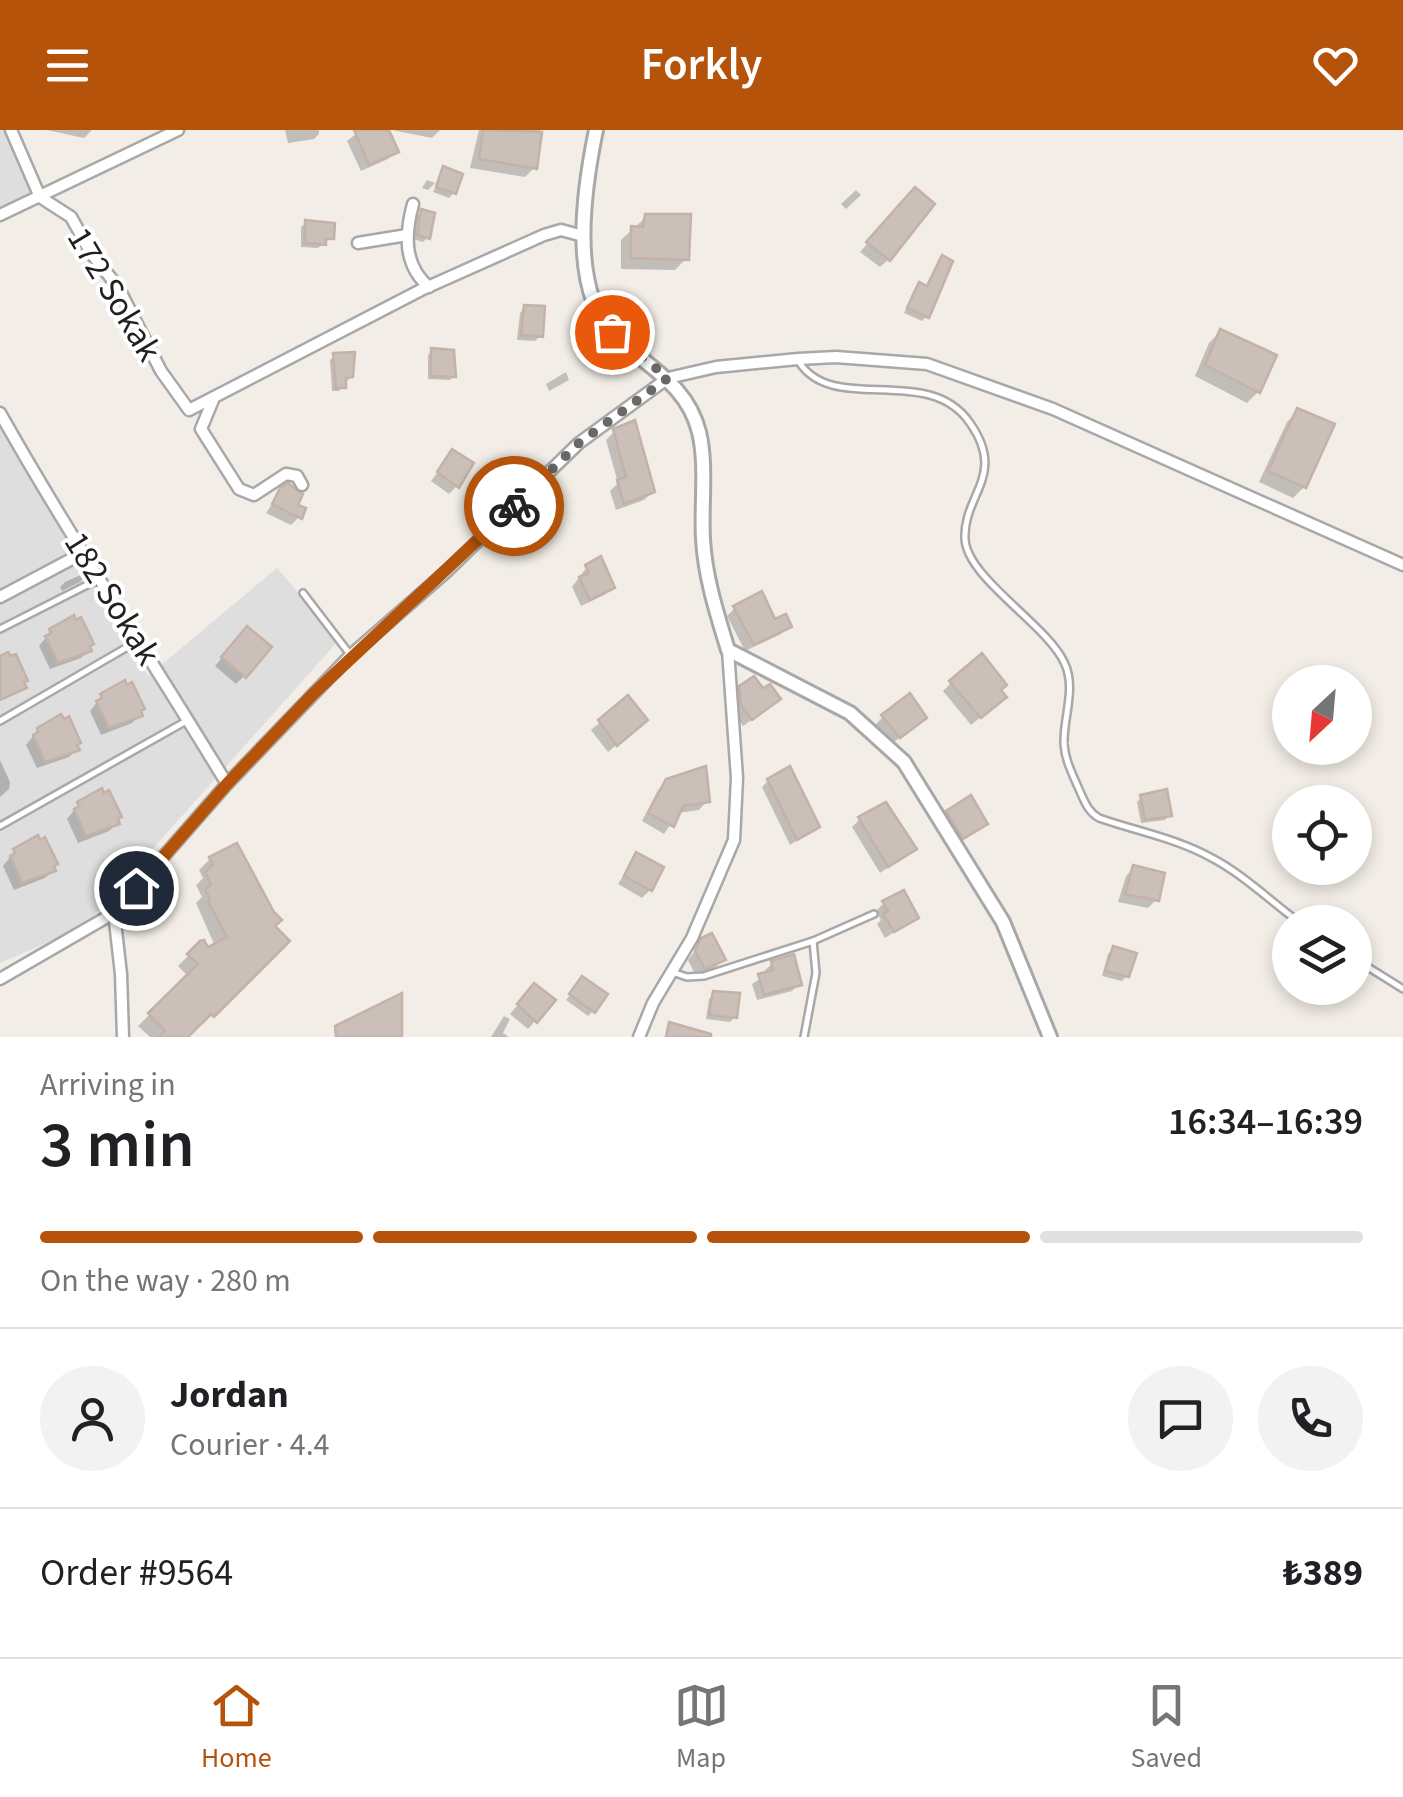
<!DOCTYPE html>
<html lang="en">
<head>
<meta charset="utf-8">
<style>
  :root { --surface:#fff; --page:#f2f2f2; --text:#202124; --muted:#757577; --line:#e0e0e0; --accent:#b45309 }
  body { margin:0; font-family:"Source Sans 3",sans-serif; background:var(--page); color:var(--text); height:100vh; display:flex; flex-direction:column; font-size:38px; white-space:nowrap }
  * { box-sizing:border-box; margin:0 }
  p { font-size:32px; color:var(--muted) }
  .icon { flex:none; width:55px; height:55px; fill:none; stroke:currentColor; stroke-width:2; stroke-linecap:round; stroke-linejoin:round }
  .map { position:relative; height:907px; overflow:hidden }
  .side { display:flex; flex-direction:column; background:var(--surface); flex:1 }
  .side>* { flex:none }
  .needle { width:65px; rotate:206deg }
  .buttons { position:absolute; left:1272px; top:535px; display:grid; gap:20px }
  .buttons a { display:grid; place-items:center; width:100px; height:100px; border-radius:50%; background:var(--surface); box-shadow:0 5px 15px #0003; font-size:50px }
  .pin { position:absolute; display:grid; place-items:center; width:85px; height:85px; color:#fff; margin:-42px; border:5px solid #fff; border-radius:50%; box-shadow:0 2px 10px #0007 }
  .courier { position:absolute; display:grid; place-items:center; width:100px; height:100px; margin:-50px; border:8px solid #b45309; border-radius:50%; background:#fff; color:#222; box-shadow:0 2px 12px #0007 }
  .headline em { font-style:normal; font-weight:600 }
  .headline div { display:flex; flex-direction:column-reverse }
  .headline { display:flex; align-items:center; justify-content:space-between; height:170px; padding:0 40px }
  h1 { font-size:65px; font-weight:600; line-height:75px }
  .bar { display:grid; grid-template-columns:repeat(4,1fr); gap:15px 10px; align-content:center; height:120px; padding:0 40px }
  .bar i { height:12px; border-radius:8px; background:var(--line) }
  .bar .on { background:var(--accent) }
  .bar p { grid-column:span 4 }
  .line { display:flex; align-items:center; gap:25px; padding:0 40px; border-top:2px solid var(--line) }
  .line div { flex:1 }
  .round { display:grid; place-items:center; flex:none; width:105px; height:105px; border-radius:52px; background:var(--page) }
  header { display:flex; justify-content:space-between; align-items:center; height:130px; padding:0 40px; background:var(--accent); color:#fff; font-size:45px; font-weight:600 }
  .dock { display:flex; justify-content:space-around; align-items:center; height:140px; border-top:2px solid var(--line); background:var(--surface); font-size:28px; color:var(--muted) }
  .dock a { display:grid; justify-items:center; gap:5px }
  .dock .on { color:var(--accent) }
  .map>svg:first-child { display:block }
  .residential { fill:#dfdede }
  .shadow { fill:#0003 }
  .building { fill:#cabfb9; stroke:#c5b2a7; stroke-width:2.5 }
  .lines { fill:none; stroke-linecap:round; stroke-linejoin:round }
  .service-casing { stroke:#a8a8a8; stroke-width:10 }
  .minor-casing { stroke:#a8a8a8; stroke-width:15 }
  .tertiary-casing { stroke:#a8a8a8; stroke-width:18 }
  .service { stroke:#fff; stroke-width:5 }
  .minor { stroke:#fff; stroke-width:10 }
  .tertiary { stroke:#fff; stroke-width:12 }
  .done { stroke:#6a6866; stroke-width:10; stroke-dasharray:0 18 }
  .route { stroke:#b45309; stroke-width:12 }
  .labels { text-anchor:middle; stroke-width:8; stroke-linejoin:round; paint-order:stroke }
  .street-label { font-size:35px; fill:#212121; stroke:#fff }
</style>
</head>
<body>
<header><svg class="icon" aria-label="menu" viewBox="0 0 24 24"><path d="M4 6h16M4 12h16M4 18h16"/></svg>Forkly<svg class="icon" aria-label="heart" viewBox="0 0 24 24"><path d="M12 20l-8-8c-3-5 5-10 8-4 3-6 11-1 8 4z"/></svg></header>
<div class="map">
<svg width="1403" height="907" viewBox="0 0 1403 907">
  <rect width="100%" height="100%" fill="#f2ede6"/>
  <g class="residential">
    <path d="M0 0H11L40 67 0 85Z"/>
    <path d="M0 283 148 546 277 438 339 510 83 797 0 833Z"/>
  </g>
  <g class="shadow">
    <path d="M47 0H92L84 8Z"/>
    <path d="M285 0H319V4L314 9 288 13Z"/>
    <path d="M361 0H386L396 21 388 29 361 41 347 11Z"/>
    <path d="M392 0H440L432 8Z"/>
    <path d="M479 0H540L534 38 525 47 470 38Z"/>
    <path d="M444 39 454 63 449 68 433 62Z"/>
    <path d="M427 50 435 53 428 60 422 58Z"/>
    <path d="M856 60 861 65 846 79 841 74Z"/>
    <path d="M907 68 888 130 880 137 860 122Z"/>
    <path d="M422 81 428 107 423 112 413 109 417 86Z"/>
    <path d="M646 87 686 129 675 140 621 139V110Z"/>
    <path d="M306 93 331 108 318 118 301 117V97Z"/>
    <path d="M942 128 927 186 922 191 904 183 914 160 919 155 926 158Z"/>
    <path d="M524 178 540 206 535 211 517 210 520 183Z"/>
    <path d="M1220 202 1258 262 1247 273 1195 246 1209 213Z"/>
    <path d="M432 221 454 246 450 250 428 249V225Z"/>
    <path d="M334 226 351 246 339 261H332L330 230Z"/>
    <path d="M566 242 569 250 549 261 546 254Z"/>
    <path d="M1298 281 1304 357 1293 368 1259 352 1287 292Z"/>
    <path d="M614 302 653 362 644 370 616 380 610 361 618 353 606 310Z"/>
    <path d="M452 323 457 356 449 364 431 351Z"/>
    <path d="M282 360 295 376 299 387 291 395 266 383Z"/>
    <path d="M587 437 612 457 604 465 581 476 572 457Z"/>
    <path d="M83 444 85 447 80 452 62 461 60 457 65 452Z"/>
    <path d="M735 478 789 496 781 504 745 521 727 486Z"/>
    <path d="M51 501 88 517 89 520 81 528 50 539 39 516Z"/>
    <path d="M240 507 244 546 236 554 215 536Z"/>
    <path d="M951 553 998 561 996 575 971 595 943 561Z"/>
    <path d="M741 558 762 561 769 577 743 596 734 584 732 567Z"/>
    <path d="M102 566 139 582 140 585 132 593 101 605 90 581Z"/>
    <path d="M628 569 637 598 608 622 591 600Z"/>
    <path d="M883 587 916 596 891 614 875 595Z"/>
    <path d="M38 600 75 616 77 619 69 627 37 638 26 615Z"/>
    <path d="M0 630 10 652 9 659 0 667Z"/>
    <path d="M768 651 817 697 790 715 762 657Z"/>
    <path d="M667 652 707 671 699 680 678 683 664 704 642 691 658 660Z"/>
    <path d="M1142 667 1170 685 1165 690 1141 693 1137 672Z"/>
    <path d="M79 674 116 690 117 693 109 701 78 713 67 689Z"/>
    <path d="M948 683 985 693 955 715 940 691Z"/>
    <path d="M860 689 914 719 880 743 852 697Z"/>
    <path d="M15 721 52 737 53 741 45 748 14 760 3 736Z"/>
    <path d="M636 725 650 760 642 768 618 754Z"/>
    <path d="M210 729 287 811 201 896 199 894 185 907H150L138 896 188 846 178 836 201 813 207 820 215 816 196 773 202 767 196 755 203 748 199 740Z"/>
    <path d="M1134 738 1156 770 1148 778 1118 772 1126 746Z"/>
    <path d="M884 773 916 788 885 808 877 794 881 790 876 781Z"/>
    <path d="M703 810 723 829 716 837 696 846 688 830Z"/>
    <path d="M1113 819 1127 846 1122 851 1102 846 1108 824Z"/>
    <path d="M773 833 799 854 792 861 757 870 752 854 766 845 765 840Z"/>
    <path d="M578 854 593 881 588 886 566 870Z"/>
    <path d="M527 864 535 891 528 899 510 884Z"/>
    <path d="M714 864 735 887 730 892 706 889 709 869Z"/>
    <path d="M504 886 510 889 503 903 509 907H491Z"/>
  </g>
  <g class="building">
    <path d="M354 0H389L399 22 369 35Z"/>
    <path d="M483 0 542 2 537 39 479 29Z"/>
    <path d="M443 36 463 44 456 64 436 57Z"/>
    <path d="M915 57 935 74 890 131 866 112Z"/>
    <path d="M421 79 435 83 430 109 417 105Z"/>
    <path d="M645 84H691L689 130 631 128V96L643 97Z"/>
    <path d="M305 90 335 93 334 109H326V115L305 113Z"/>
    <path d="M942 125 953 131 929 188 907 178 919 152 927 156Z"/>
    <path d="M524 175 545 176 543 207 521 205Z"/>
    <path d="M1220 199 1277 225 1260 263 1205 235Z"/>
    <path d="M431 218 454 220 456 247 431 246Z"/>
    <path d="M355 222 353 247 346 248V258H336L333 223Z"/>
    <path d="M1297 278 1335 294 1306 358 1268 341Z"/>
    <path d="M635 290 655 362 624 374 617 350 626 347 613 299Z"/>
    <path d="M452 319 474 333 459 358 437 342Z"/>
    <path d="M288 353 303 364 298 375 306 378 302 389 272 374 280 358Z"/>
    <path d="M601 426 615 458 590 470 579 447 589 443 585 435Z"/>
    <path d="M762 461 775 489 786 484 792 497 754 515 733 476Z"/>
    <path d="M74 485 76 490 81 487 94 514 90 516 92 521 58 533 45 506 51 503 49 499Z"/>
    <path d="M247 496 272 517 246 548 221 527Z"/>
    <path d="M8 522 11 526 16 524 28 551 24 552 27 558 0 570V526Z"/>
    <path d="M982 523 1007 555 1001 560 1007 567 981 588 949 551Z"/>
    <path d="M754 546 763 558 770 554 781 569 752 590 741 575 739 556Z"/>
    <path d="M125 550 127 555 132 552 145 579 141 581 143 586 109 598 96 571 102 568 100 564Z"/>
    <path d="M910 563 927 588 900 608 881 585Z"/>
    <path d="M628 565 648 590 617 616 598 590Z"/>
    <path d="M61 584 64 589 69 586 81 613 77 615 80 620 45 632 33 605 38 602 37 598Z"/>
    <path d="M706 636 710 672 683 676 674 697 648 683 666 649Z"/>
    <path d="M790 636 820 697 797 710 767 649Z"/>
    <path d="M102 658 104 663 109 660 122 687 118 689 120 694 86 706 74 679 79 676 77 672Z"/>
    <path d="M1167 659 1172 686 1145 690 1140 665Z"/>
    <path d="M971 665 988 694 963 709 946 681Z"/>
    <path d="M886 672 917 719 888 737 858 687Z"/>
    <path d="M38 705 40 710 45 707 58 734 54 736 56 741 22 753 10 726 15 723 13 719Z"/>
    <path d="M237 713 274 782 282 790 275 796 290 811 214 887 211 884 188 907H159L165 901 148 883 198 834 187 824 200 811 204 810 208 817 227 807 208 772 210 769 205 760 211 754 205 742 213 735 209 727Z"/>
    <path d="M636 722 664 737 652 761 624 746Z"/>
    <path d="M1133 735 1165 743 1159 771 1125 764Z"/>
    <path d="M904 760 919 788 894 802 883 784 888 781 882 771Z"/>
    <path d="M712 803 726 830 705 839 695 821 701 808Z"/>
    <path d="M1113 816 1137 823 1129 847 1105 841Z"/>
    <path d="M794 824 802 855 764 865 758 844 773 840 771 831Z"/>
    <path d="M582 846 608 864 595 883 569 864Z"/>
    <path d="M534 853 556 870 537 893 517 874Z"/>
    <path d="M713 861 740 863 737 888 709 885Z"/>
    <path d="M402 863V907H336L335 896Z"/>
    <path d="M669 892 711 904V907H666Z"/>
  </g>
  <g class="lines">
    <defs>
      <g id="service">
        <path d="M799 232C834 286 928 232 970 293 1007 346 963 364 965 409 967 448 1046 494 1064 532 1077 558 1063 587 1064 614 1065 630 1072 643 1078 657 1084 670 1087 681 1099 688 1136 701 1175 708 1210 727 1243 744 1269 770 1299 792"/>
        <path d="M303 463 349 523"/>
        <path d="M0 499 97 450"/>
        <path d="M0 591 136 512"/>
        <path d="M0 696 188 590"/>
        <path d="M1355 829 1403 859"/>
        <path d="M672 842 687 847 704 846 813 811 874 784"/>
        <path d="M804 907 816 843 813 811"/>
      </g>
      <g id="minor">
        <path d="M11 0 40 67 71 87 91 123 118 157 161 241 189 280 421 160 544 105 561 100 583 106"/>
        <path d="M413 74C405 104 403 135 429 157"/>
        <path d="M0 85 178 0"/>
        <path d="M358 113 407 105"/>
        <path d="M213 270 201 299 239 359 254 365 286 344 297 346 302 355"/>
        <path d="M0 283C71 409 152 530 227 654"/>
        <path d="M0 467 83 423"/>
        <path d="M114 783 121 844 123 907"/>
        <path d="M0 849 114 783 227 654 350 526 447 441 579 313 668 248 716 237 798 229 836 227 927 234 1053 279 1403 435"/>
        <path d="M639 907 653 873 692 808 734 710 737 648 728 520"/>
      </g>
      <path id="tertiary" d="M596 0C584 58 568 160 615 206 648 238 687 254 699 302 707 335 701 374 703 409 705 447 717 484 728 520L850 583 904 632 1003 792 1050 907"/>
    </defs>
    <use href="#service" class="service-casing"/>
    <use href="#minor" class="minor-casing"/>
    <use href="#tertiary" class="tertiary-casing"/>
    <use href="#service" class="service"/>
    <use href="#minor" class="minor"/>
    <use href="#tertiary" class="tertiary"/>
  </g>
  <g class="lines">
    <path class="done" d="M514 376 579 313 668 248 612 202"/>
    <path class="route" d="M136 758 227 654 313 564 514 376"/>
  </g>
  <g class="labels">
    <g class="street-label">
      <text transform="translate(115 164) rotate(59)" y="12">172 Sokak</text>
      <text transform="translate(113 468) rotate(58)" y="12">182 Sokak</text>
    </g>
  </g>
</svg>
<div class="buttons">
<a><svg class="needle" viewBox="-14 -14 28 28"><path d="M0-13l5 13h-10z" fill="#e53935"/><path d="M0 13l5-13h-10z" fill="#757577"/></svg></a>
<a><svg class="icon" aria-label="locate" viewBox="0 0 24 24"><circle cx="12" cy="12" r="6"/><path d="M12 2v4M12 18v4M2 12h4M18 12h4"/></svg></a>
<a><svg class="icon" aria-label="layers" viewBox="0 0 24 24"><path d="M12 4l9 5-9 5-9-5zM3 14l9 5 9-5"/></svg></a>
</div>
<div class="pin" style="left:612px;top:202px;background:#ea580c"><svg class="icon" aria-label="bag" viewBox="0 0 24 24"><path d="M5 8h14l-1 12H6zM9 8a3 3 0 0 1 6 0"/></svg></div>
<div class="pin" style="left:136px;top:758px;background:#1f2937"><svg class="icon" aria-label="home" viewBox="0 0 24 24"><path d="M3 11l9-7 9 7M6 9v11h12V9"/></svg></div>
<div class="courier" style="left:514px;top:376px"><svg class="icon" aria-label="bike" viewBox="0 0 24 24"><circle cx="6" cy="16" r="4"/><circle cx="18" cy="16" r="4"/><path d="M6 16l4-8h5l3 8M10 8l3 8H6M13 5h3"/></svg></div>
</div>
<section class="side">
<div class="headline"><div><h1>3 min</h1><p>Arriving in</p></div><em>16:34–16:39</em></div>
<div class="bar"><i class="on"></i><i class="on"></i><i class="on"></i><i></i><p>On the way · 280 m</p></div>
<div class="line" style="height:180px"><a class="round"><svg class="icon" aria-label="person" viewBox="0 0 24 24"><circle cx="12" cy="8" r="4"/><path d="M4 21q1-7 8-7t8 7"/></svg></a><div><b>Jordan</b><p>Courier · 4.4</p></div><a class="round"><svg class="icon" aria-label="chat" viewBox="0 0 24 24"><path d="M4 5h16v11H9l-5 4z"/></svg></a><a class="round"><svg class="icon" aria-label="phone" viewBox="0 0 24 24"><path d="M5 4h4l2 5-3 2q2 4 5 5l2-3 5 2v4C11 20 4 13 5 4z"/></svg></a></div>
<div class="line" style="height:130px"><div>Order #9564</div><b>₺389</b></div>
</section>
<nav class="dock">
<a class="on"><svg class="icon" aria-label="home" viewBox="0 0 24 24"><path d="M3 11l9-7 9 7M6 9v11h12V9"/></svg>Home</a>
<a><svg class="icon" aria-label="map" viewBox="0 0 24 24"><path d="M3 6l6-2 6 2 6-2v14l-6 2-6-2-6 2zM9 4v14M15 6v14"/></svg>Map</a>
<a><svg class="icon" aria-label="saved" viewBox="0 0 24 24"><path d="M7 4h10v16l-5-4-5 4z"/></svg>Saved</a>
</nav>
</body>
</html>
